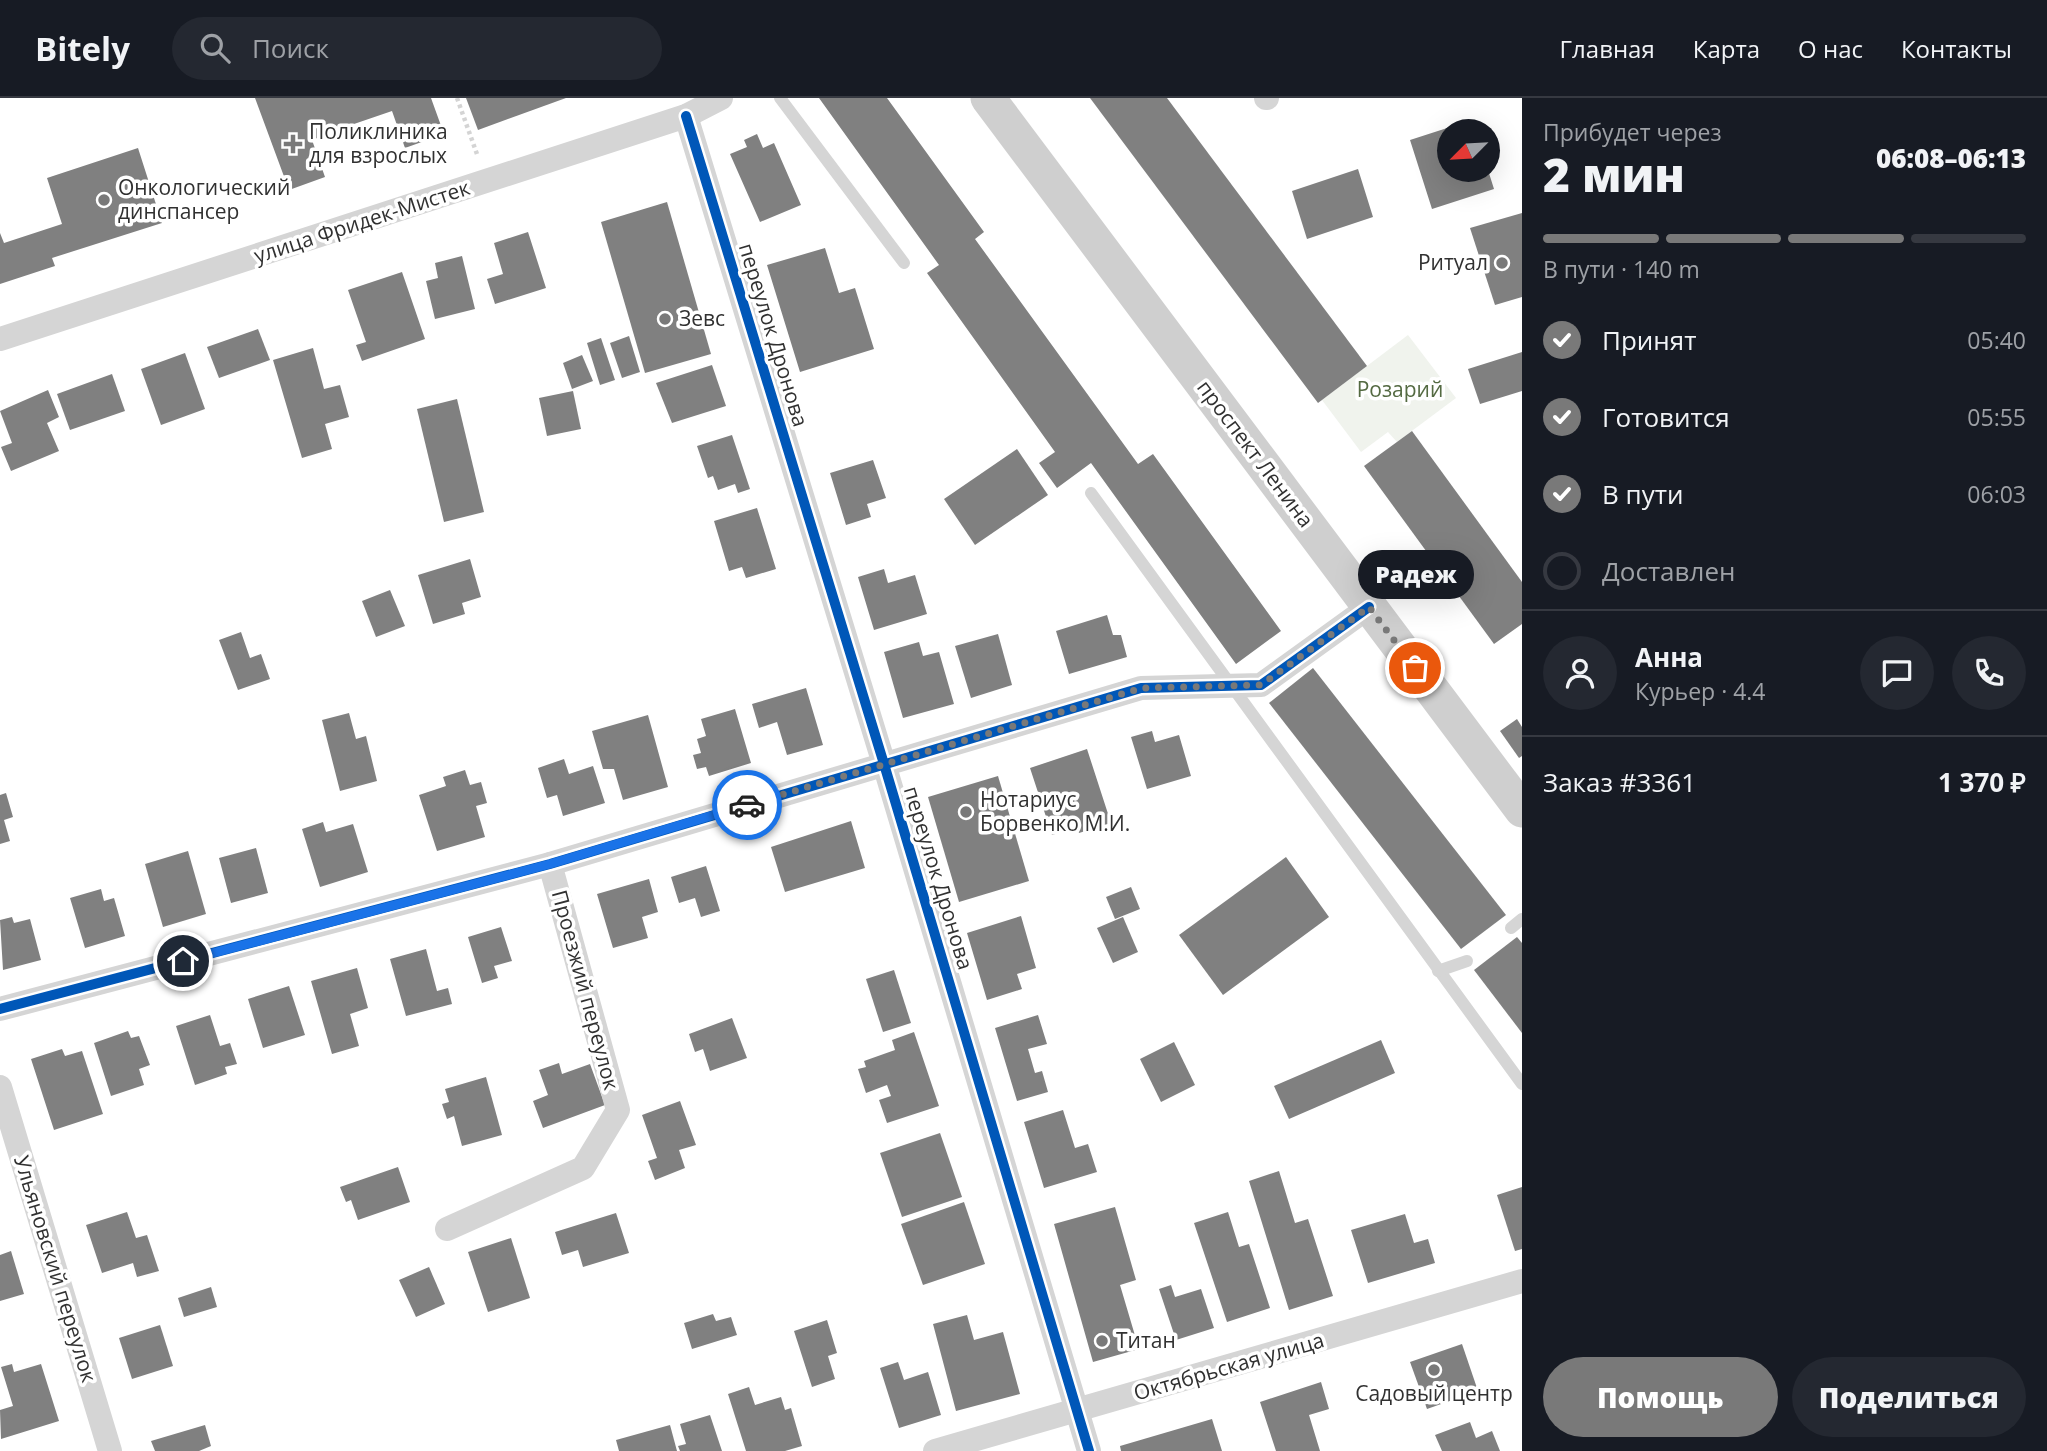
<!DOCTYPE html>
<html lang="ru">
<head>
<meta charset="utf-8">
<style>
  :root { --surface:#171b24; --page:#242831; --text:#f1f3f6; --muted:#9ea1a6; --line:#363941; --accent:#797979 }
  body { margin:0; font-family:"Open Sans",sans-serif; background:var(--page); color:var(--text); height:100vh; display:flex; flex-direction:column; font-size:26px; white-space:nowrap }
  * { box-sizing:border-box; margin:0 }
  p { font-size:23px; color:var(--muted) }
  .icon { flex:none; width:38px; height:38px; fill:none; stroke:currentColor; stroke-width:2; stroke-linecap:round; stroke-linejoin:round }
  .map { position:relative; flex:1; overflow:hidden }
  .sheet { display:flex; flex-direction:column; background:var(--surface); width:525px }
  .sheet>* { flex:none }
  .needle { width:46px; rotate:246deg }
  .controls { position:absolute; left:1437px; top:21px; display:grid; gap:14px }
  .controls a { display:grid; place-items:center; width:63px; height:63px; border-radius:50%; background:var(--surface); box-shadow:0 7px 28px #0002; font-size:35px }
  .pin { position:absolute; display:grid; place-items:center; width:60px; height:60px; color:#fff; margin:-30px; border:4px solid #fff; border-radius:50%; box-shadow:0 2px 7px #0007 }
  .courier { position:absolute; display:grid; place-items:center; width:70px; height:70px; margin:-35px; border:5px solid #1a73e8; border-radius:50%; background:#fff; color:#222; box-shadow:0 2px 9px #0007 }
  .bubble { position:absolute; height:49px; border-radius:24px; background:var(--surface); box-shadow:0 7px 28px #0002; font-size:23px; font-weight:800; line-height:49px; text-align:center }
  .summary em { font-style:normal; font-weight:800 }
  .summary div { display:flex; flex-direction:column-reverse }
  .summary { display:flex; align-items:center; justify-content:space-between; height:119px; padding:0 21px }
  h1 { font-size:46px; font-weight:800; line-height:52px }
  .bar { display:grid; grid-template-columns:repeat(4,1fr); gap:10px 7px; align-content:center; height:84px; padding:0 21px }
  .bar i { height:9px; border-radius:5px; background:var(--line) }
  .bar .on { background:var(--accent) }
  .bar p { grid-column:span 4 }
  .line { display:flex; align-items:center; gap:18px; padding:0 21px; border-top:2px solid var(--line) }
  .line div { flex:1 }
  .round { display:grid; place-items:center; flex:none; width:74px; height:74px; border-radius:37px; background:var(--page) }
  ol { padding:0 21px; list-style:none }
  li { display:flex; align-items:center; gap:21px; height:77px }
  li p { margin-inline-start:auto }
  li .icon { padding:7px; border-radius:50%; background:var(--accent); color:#fff; stroke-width:4 }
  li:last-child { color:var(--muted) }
  li i { width:38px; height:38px; border:4px solid var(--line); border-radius:50% }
  .button { display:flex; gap:14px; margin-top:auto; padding:14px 21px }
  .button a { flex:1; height:80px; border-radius:42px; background:var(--accent); color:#fff; font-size:28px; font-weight:800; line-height:80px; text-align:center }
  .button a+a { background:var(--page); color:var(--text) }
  header { display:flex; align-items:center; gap:42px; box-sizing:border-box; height:98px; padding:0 35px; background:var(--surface); border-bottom:2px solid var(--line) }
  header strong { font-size:33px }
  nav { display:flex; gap:38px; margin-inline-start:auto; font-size:24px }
  .search { width:490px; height:63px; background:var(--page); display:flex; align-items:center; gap:18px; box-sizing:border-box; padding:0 24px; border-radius:38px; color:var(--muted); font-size:26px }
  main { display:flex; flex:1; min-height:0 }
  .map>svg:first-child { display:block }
  .green { fill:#f0f3ed }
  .building { fill:#808080 }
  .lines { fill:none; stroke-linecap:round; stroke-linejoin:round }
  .path { stroke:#d4d4d4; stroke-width:4.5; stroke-dasharray:3.5 3.5; stroke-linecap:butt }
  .lane { stroke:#d5d5d5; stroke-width:12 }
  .street { stroke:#d5d5d5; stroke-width:24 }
  .secondary { stroke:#cfcfcf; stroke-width:35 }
  .cycleway-casing { stroke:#fff; stroke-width:15 }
  .cycleway { stroke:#0057b8; stroke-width:10 }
  .done { stroke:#797979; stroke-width:7; stroke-dasharray:0 12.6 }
  .route { stroke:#1a73e8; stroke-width:9 }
  .poi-dot { fill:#797979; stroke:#fff; stroke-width:2.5 }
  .labels { text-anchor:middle; stroke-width:7; stroke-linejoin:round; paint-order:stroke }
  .poi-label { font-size:21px; fill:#313131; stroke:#fff; text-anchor:start }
  .street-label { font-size:21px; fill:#313131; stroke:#fff }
  .park-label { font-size:21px; fill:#546a42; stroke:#fff }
</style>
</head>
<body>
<header>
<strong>Bitely</strong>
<div class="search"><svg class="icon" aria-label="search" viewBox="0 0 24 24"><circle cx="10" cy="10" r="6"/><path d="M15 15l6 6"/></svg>Поиск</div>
<nav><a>Главная</a><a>Карта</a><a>О нас</a><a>Контакты</a></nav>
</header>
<main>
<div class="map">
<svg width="1522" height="1353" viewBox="0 0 1522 1353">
  <rect width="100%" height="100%" fill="#fff"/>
  <path class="green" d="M1408 237 1456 300 1397 344 1388 334 1361 354 1322 302Z"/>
  <g class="building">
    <path d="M255 0H431L444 36 405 50 392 13 354 26 312 42 325 79 289 92Z"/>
    <path d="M466 0H566L478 32Z"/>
    <path d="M819 0H887L984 134 975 141 1138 366 1153 356 1281 533 1236 566 1091 365 1057 390 1039 365 1055 354 927 175 939 167Z"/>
    <path d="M1090 0H1167L1367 268 1318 305Z"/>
    <path d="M1472 22 1476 33H1449V72H1488L1494 91 1432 111 1410 42Z"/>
    <path d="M757 36 763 50 774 45 801 107 760 124 730 56 747 49 744 42Z"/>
    <path d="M138 50 162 125 52 160 55 168 0 186V135L4 145 62 126 47 80Z"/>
    <path d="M1358 71 1373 119 1307 141 1292 93Z"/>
    <path d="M667 104 711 256 645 275 601 124Z"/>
    <path d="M1522 115V199L1495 207 1470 130Z"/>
    <path d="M528 134 546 190 495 206 487 181 503 176 494 145Z"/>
    <path d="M825 150 839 195 855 190 874 251 800 274 767 167Z"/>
    <path d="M462 158 475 211 435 221 426 183 438 180 435 165Z"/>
    <path d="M402 174 425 241 362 263 356 247 366 244 348 192Z"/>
    <path d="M258 231 270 262 219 280 207 249Z"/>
    <path d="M629 238 640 274 622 280 610 245Z"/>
    <path d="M601 240 615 282 600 287 587 245Z"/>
    <path d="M313 250 324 291 340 287 349 319 325 326 332 351 302 360 273 262Z"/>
    <path d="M1522 254V293L1480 306 1468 271Z"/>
    <path d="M185 255 205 311 161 327 141 271Z"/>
    <path d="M582 257 593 283 572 291 563 265Z"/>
    <path d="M712 267 726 308 672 325 656 285Z"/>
    <path d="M112 276 125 313 70 332 57 296Z"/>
    <path d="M48 292 59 319 47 325 59 353 11 373 1 349 12 345 0 313Z"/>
    <path d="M573 293 581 331 547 338 539 300Z"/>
    <path d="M457 301 484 414 444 424 417 311Z"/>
    <path d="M1412 333 1522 484V526L1494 546 1364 368Z"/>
    <path d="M732 337 750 391 738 395 735 386 718 392 713 378 708 380 697 348Z"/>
    <path d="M1017 351 1048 397 975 447 944 401Z"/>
    <path d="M873 362 886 400 867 406 871 419 846 427 830 375Z"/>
    <path d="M757 410 776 471 746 480 742 469 729 473 714 423Z"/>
    <path d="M470 461 481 499 462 505 465 516 433 526 418 477Z"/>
    <path d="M884 471 888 485 915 477 927 516 874 532 858 479Z"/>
    <path d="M390 492 405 528 376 539 362 503Z"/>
    <path d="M1107 517 1113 537H1121L1127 559 1069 576 1056 533Z"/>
    <path d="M241 534 250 560 261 556 270 581 238 592 219 542Z"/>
    <path d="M998 536 1012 587 971 600 955 548Z"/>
    <path d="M919 544 923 558 939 554 954 606 903 620 884 554Z"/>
    <path d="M1313 570 1506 817 1461 851 1269 605Z"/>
    <path d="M806 590 823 647 787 657 777 624 759 630 752 606Z"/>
    <path d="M735 611 751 665 709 678 706 669 697 671 693 657 701 655 697 641 706 638 701 621Z"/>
    <path d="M349 615 356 641 366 638 377 683 340 693 322 622Z"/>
    <path d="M648 617 668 689 623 702 614 671H603L592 633Z"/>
    <path d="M1517 621 1522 629V658L1519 660 1500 633Z"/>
    <path d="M1152 633 1155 644 1179 637 1191 678 1147 691 1131 639Z"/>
    <path d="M1087 651 1111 725 1079 735 1077 729 1052 737 1030 670Z"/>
    <path d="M564 661 569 676 593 668 605 705 563 718 557 697 547 700 538 670Z"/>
    <path d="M465 672 470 687 481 684 487 705 476 708 485 739 437 753 419 697 446 688 443 679Z"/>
    <path d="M998 678 1029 783 959 804 928 699Z"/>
    <path d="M6 695 13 719 4 722 10 743 0 746V697Z"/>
    <path d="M851 723 865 770 785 794 771 749Z"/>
    <path d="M323 724 326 734 353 726 368 774 320 789 302 731Z"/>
    <path d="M256 750 268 795 231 805 219 760Z"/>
    <path d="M188 753 206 816 163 829 145 766Z"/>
    <path d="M1286 759 1329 819 1223 897 1179 837Z"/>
    <path d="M706 768 720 813 701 819 695 800 679 805 671 779Z"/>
    <path d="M649 781 658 814 642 819 648 840 613 850 597 796Z"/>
    <path d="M1131 789 1140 811 1115 821 1106 799Z"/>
    <path d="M101 791 104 803 114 800 125 838 85 850 70 800Z"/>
    <path d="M1021 818 1036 870 1017 876 1022 891 987 902 967 835Z"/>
    <path d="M12 819 14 825 30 821 41 862 3 872 0 822Z"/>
    <path d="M1123 819 1138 854 1113 865 1097 830Z"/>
    <path d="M501 829 512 863 494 868 498 880 482 885 468 839Z"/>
    <path d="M1517 839 1522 845V935L1474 872Z"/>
    <path d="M426 851 437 893 448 890 452 906 406 918 390 861Z"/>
    <path d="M357 870 368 910 350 916 359 948 332 956 311 883Z"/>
    <path d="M894 872 911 925 883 934 866 881Z"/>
    <path d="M289 888 305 937 263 950 248 901Z"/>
    <path d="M210 917 220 948 230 945 237 966 225 969 227 976 195 987 176 928Z"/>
    <path d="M1038 917 1047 946 1028 951 1035 975 1042 973 1048 994 1017 1003 995 930Z"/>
    <path d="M732 920 747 960 710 973 703 951 695 954 689 936Z"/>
    <path d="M128 933 131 940 139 938 150 967 139 971 144 987 111 998 94 945Z"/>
    <path d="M914 934 939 1008 887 1025 879 1002 891 998 887 987 866 995 858 971 866 969 864 963 895 952 892 942Z"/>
    <path d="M1381 942 1395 975 1289 1021 1274 988Z"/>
    <path d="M1174 944 1195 987 1161 1004 1140 961Z"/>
    <path d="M62 951 65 958 82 953 103 1016 54 1032 31 961Z"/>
    <path d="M559 965 562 976 590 966 605 1007 543 1030 533 1003 548 997 539 972Z"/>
    <path d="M486 979 502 1037 462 1048 454 1018 447 1021 442 1006 449 1004 445 991Z"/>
    <path d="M680 1003 696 1047 679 1052 685 1070 655 1082 648 1063 657 1060 642 1017Z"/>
    <path d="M1063 1012 1075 1050 1088 1046 1097 1074 1044 1090 1024 1024Z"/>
    <path d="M940 1035 962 1099 902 1119 880 1055Z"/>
    <path d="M398 1069 410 1104 358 1122 351 1102 346 1104 340 1089Z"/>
    <path d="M1279 1073 1295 1125 1308 1121 1333 1198 1289 1212 1249 1083Z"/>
    <path d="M1522 1089V1151L1515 1153 1497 1097Z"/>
    <path d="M964 1104 985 1166 923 1187 901 1126Z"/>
    <path d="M1115 1109 1136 1182 1120 1187 1139 1251 1093 1264 1054 1126Z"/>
    <path d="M127 1114 136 1140 147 1137 159 1173 137 1179 133 1165 102 1175 86 1127Z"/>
    <path d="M1228 1114 1239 1149 1249 1146 1270 1210 1227 1224 1194 1125Z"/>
    <path d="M616 1115 629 1155 583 1169 578 1152 562 1157 555 1134Z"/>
    <path d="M1405 1116 1414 1145 1428 1141 1435 1165 1368 1185 1351 1132Z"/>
    <path d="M511 1140 530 1200 488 1214 468 1154Z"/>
    <path d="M11 1153 24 1196 0 1203V1157Z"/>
    <path d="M429 1169 445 1206 416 1219 399 1182Z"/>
    <path d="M1171 1187 1175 1199 1201 1191 1214 1230 1176 1242 1159 1191Z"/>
    <path d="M211 1189 217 1209 184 1219 178 1200Z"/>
    <path d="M713 1216 716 1223 731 1219 737 1237 692 1251 684 1225Z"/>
    <path d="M967 1217 974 1242 1003 1234 1020 1296 956 1313 933 1226Z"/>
    <path d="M827 1222 837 1255 828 1258 835 1281 812 1289 794 1233Z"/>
    <path d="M160 1227 173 1268 132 1281 119 1240Z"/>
    <path d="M1462 1246 1478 1293 1427 1311 1410 1264Z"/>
    <path d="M898 1264 904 1282 928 1274 941 1317 899 1330 880 1270Z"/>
    <path d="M12 1266 14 1274 41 1266 59 1323 1 1341 0 1312 13 1308 1 1269Z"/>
    <path d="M1321 1284 1329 1311 1309 1317 1320 1353H1276L1260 1304Z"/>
    <path d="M749 1289 755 1307 781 1299 785 1312 791 1310 802 1348 785 1353H746L728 1296Z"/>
    <path d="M710 1317 722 1353H680L678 1348 686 1346 680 1326Z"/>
    <path d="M1212 1321 1222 1353H1121L1120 1348Z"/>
    <path d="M1470 1324 1476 1340 1492 1333 1500 1353H1442L1435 1337Z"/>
    <path d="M205 1327 211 1348 199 1353H155L151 1343Z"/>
    <path d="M670 1327 677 1353H619L616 1342Z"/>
  </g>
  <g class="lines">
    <path class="path" d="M457 0 478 59"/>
    <g class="lane">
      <path d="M780 0 904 165"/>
      <path d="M1091 395 1522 986"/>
      <path d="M1511 830 1522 821"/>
      <path d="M1438 873 1467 863"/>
    </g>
    <g class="street">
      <path d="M1266 0H1267"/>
      <path d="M686 18 884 666 1089 1353"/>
      <path d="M0 241 686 18 721 0"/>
      <path d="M0 911 550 766 1141 590 1261 587 1369 509"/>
      <path d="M0 989 110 1353"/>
      <path d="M447 1131 583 1070 618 1012 550 766"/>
      <path d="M935 1353 1522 1183"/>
    </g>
    <path class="secondary" d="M988 0 1522 712"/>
    <defs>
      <g id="cycleway">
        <path d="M686 18 884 666 1089 1353"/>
        <path d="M0 911 550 766 1141 590 1261 587 1369 509"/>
      </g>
    </defs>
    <use href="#cycleway" class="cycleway-casing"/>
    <use href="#cycleway" class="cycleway"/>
  </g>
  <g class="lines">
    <path class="done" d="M747 707 1142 590 1261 587 1369 509 1415 570"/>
    <path class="route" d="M183 863 550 766 747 707"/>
  </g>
  <g class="poi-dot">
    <path d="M289.5 35.5h7v7h7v7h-7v7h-7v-7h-7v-7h7z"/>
    <circle cx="104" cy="102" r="7"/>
    <circle cx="1502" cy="165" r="7"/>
    <circle cx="665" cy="221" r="7"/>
    <circle cx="966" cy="714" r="7"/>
    <circle cx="1102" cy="1243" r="7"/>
    <circle cx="1434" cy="1272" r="7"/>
  </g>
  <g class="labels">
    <g class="poi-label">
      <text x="309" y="41">Поликлиника<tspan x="309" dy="24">для взрослых</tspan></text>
      <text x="118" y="97">Онкологический<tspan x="118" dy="24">динспансер</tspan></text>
      <text x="1488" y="172" text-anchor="end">Ритуал</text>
      <text x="679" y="228">Зевс</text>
      <text x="980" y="709">Нотариус<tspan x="980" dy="24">Борвенко М.И.</tspan></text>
      <text x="1116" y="1250">Титан</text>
      <text x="1434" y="1303" text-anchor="middle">Садовый центр</text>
    </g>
    <g class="street-label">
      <text transform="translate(362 124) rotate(-18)" y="7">улица Фридек-Мистек</text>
      <text transform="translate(773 237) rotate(73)" y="7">переулок Дронова</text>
      <text transform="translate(1255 356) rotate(53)" y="7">проспект Ленина</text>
      <text transform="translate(938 780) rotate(73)" y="7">переулок Дронова</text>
      <text transform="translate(585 892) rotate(75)" y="7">Проезжий переулок</text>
      <text transform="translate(55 1171) rotate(73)" y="7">Ульяновский переулок</text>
      <text transform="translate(1229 1269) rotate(-16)" y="7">Октябрьская улица</text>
    </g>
    <g class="park-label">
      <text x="1400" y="299">Розарий</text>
    </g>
  </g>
</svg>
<div class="controls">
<a><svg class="needle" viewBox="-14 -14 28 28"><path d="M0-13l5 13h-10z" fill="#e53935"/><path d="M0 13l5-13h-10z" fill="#9ea1a6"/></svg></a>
</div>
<div class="pin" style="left:1415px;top:570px;background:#ea580c"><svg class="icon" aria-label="bag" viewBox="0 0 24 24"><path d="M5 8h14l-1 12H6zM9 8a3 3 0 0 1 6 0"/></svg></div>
<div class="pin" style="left:183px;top:863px;background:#1f2937"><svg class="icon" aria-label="home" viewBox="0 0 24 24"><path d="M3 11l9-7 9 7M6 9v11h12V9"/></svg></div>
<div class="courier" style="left:747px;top:707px"><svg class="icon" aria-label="car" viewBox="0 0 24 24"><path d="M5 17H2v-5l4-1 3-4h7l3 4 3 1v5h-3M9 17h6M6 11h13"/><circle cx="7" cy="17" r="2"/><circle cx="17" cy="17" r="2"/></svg></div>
<div class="bubble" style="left:1358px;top:452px;width:116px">Радеж</div>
</div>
<section class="sheet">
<div class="summary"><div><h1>2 мин</h1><p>Прибудет через</p></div><em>06:08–06:13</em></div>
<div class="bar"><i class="on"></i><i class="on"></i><i class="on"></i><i></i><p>В пути · 140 m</p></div>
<ol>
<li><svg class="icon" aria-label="check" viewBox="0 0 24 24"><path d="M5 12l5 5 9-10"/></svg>Принят<p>05:40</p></li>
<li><svg class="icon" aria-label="check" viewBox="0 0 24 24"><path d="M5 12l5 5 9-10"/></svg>Готовится<p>05:55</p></li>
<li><svg class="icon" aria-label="check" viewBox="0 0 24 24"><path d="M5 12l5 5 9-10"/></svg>В пути<p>06:03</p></li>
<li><i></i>Доставлен</li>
</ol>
<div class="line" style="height:126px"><a class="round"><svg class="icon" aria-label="person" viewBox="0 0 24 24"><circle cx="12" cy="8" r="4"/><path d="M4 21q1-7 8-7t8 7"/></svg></a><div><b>Анна</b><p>Курьер · 4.4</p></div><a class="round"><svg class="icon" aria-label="chat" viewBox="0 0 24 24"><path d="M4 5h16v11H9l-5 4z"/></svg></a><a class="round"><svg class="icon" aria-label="phone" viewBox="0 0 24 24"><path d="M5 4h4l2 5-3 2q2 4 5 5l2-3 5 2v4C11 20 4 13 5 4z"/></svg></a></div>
<div class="line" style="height:91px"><div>Заказ #3361</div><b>1 370 ₽</b></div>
<div class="button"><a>Помощь</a><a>Поделиться</a></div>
</section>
</main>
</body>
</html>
